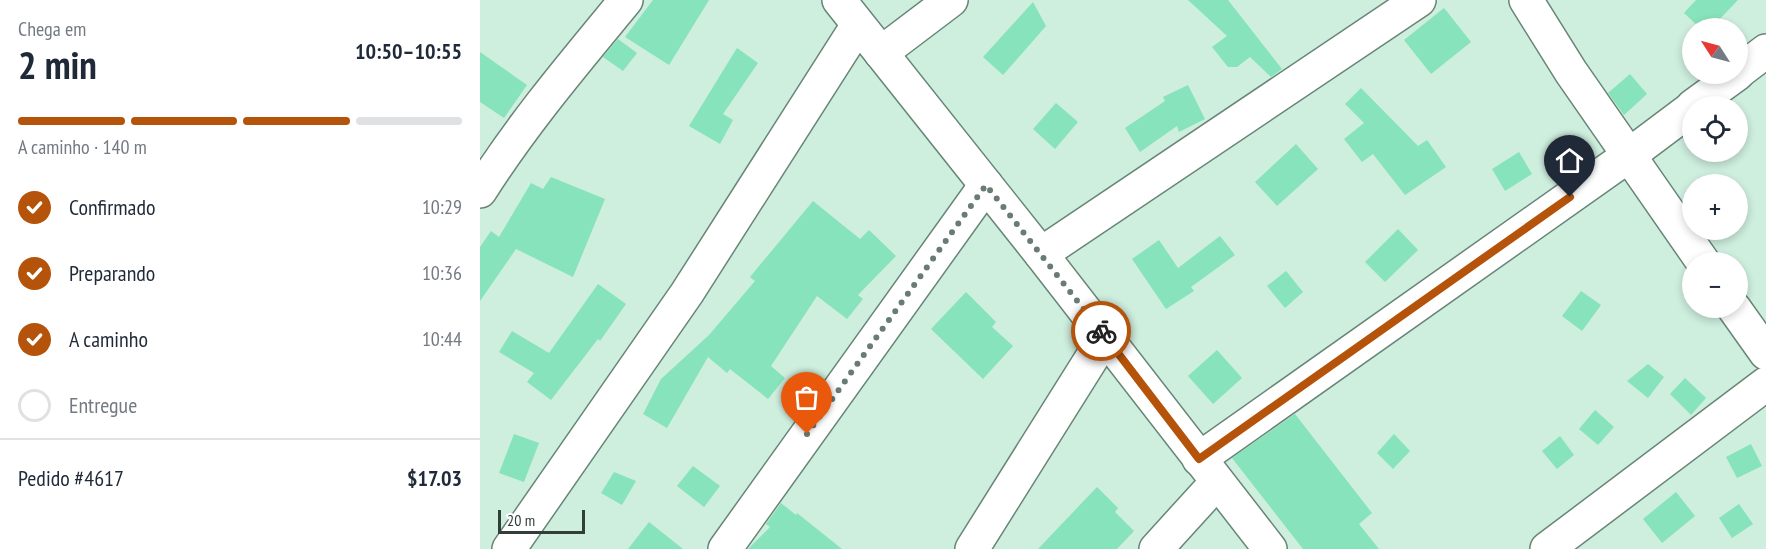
<!DOCTYPE html>
<html lang="pt">
<head>
<meta charset="utf-8">
<style>
  :root { --surface:#fff; --page:#f6f6f7; --text:#1f2937; --muted:#747a83; --line:#e0e1e3; --accent:#b45309 }
  body { margin:0; font-family:"PT Sans Narrow",sans-serif; background:var(--page); color:var(--text); height:100vh; display:flex; flex-direction:column; font-size:22px; white-space:nowrap }
  * { box-sizing:border-box; margin:0 }
  p { font-size:20px; color:var(--muted) }
  .icon { flex:none; width:33px; height:33px; fill:none; stroke:currentColor; stroke-width:2; stroke-linecap:round; stroke-linejoin:round }
  .map { position:relative; flex:1; overflow:hidden }
  .drawer { display:flex; flex-direction:column; background:var(--surface); width:480px }
  .drawer>* { flex:none }
  .needle { width:39px; rotate:306deg }
  .tools { position:absolute; left:1202px; top:18px; display:grid; gap:12px }
  .tools a { display:grid; place-items:center; width:66px; height:66px; border-radius:50%; background:var(--surface); box-shadow:0 3px 9px #0003; font-size:30px }
  .scale { position:absolute; left:18px; bottom:15px; width:87px; box-sizing:border-box; padding-left:6px; border:3px solid #323f39; border-top:0; font-size:16px; line-height:21px; white-space:nowrap; color:#323f39; -webkit-text-stroke:4px #fff; paint-order:stroke }
  .pin { position:absolute; display:grid; place-items:center; width:51px; height:51px; color:#fff; margin:-62px -26px; border-radius:50% 50% 50% 0; rotate:-45deg; box-shadow:0 0 6px #0007 }
  .pin .icon { rotate:45deg }
  .courier { position:absolute; display:grid; place-items:center; width:60px; height:60px; margin:-30px; border:4px solid #b45309; border-radius:50%; background:#fff; color:#222; box-shadow:0 2px 8px #0007 }
  .overview em { font-style:normal; font-weight:600 }
  .overview div { display:flex; flex-direction:column-reverse }
  .overview { display:flex; align-items:center; justify-content:space-between; height:102px; padding:0 18px }
  h1 { font-size:39px; font-weight:600; line-height:45px }
  .bar { display:grid; grid-template-columns:repeat(4,1fr); gap:9px 6px; align-content:center; height:72px; padding:0 18px }
  .bar i { height:8px; border-radius:4px; background:var(--line) }
  .bar .active { background:var(--accent) }
  .bar p { grid-column:span 4 }
  .line { display:flex; align-items:center; gap:15px; padding:0 18px; border-top:2px solid var(--line) }
  .line div { flex:1 }
  ol { padding:0 18px; list-style:none }
  li { display:flex; align-items:center; gap:18px; height:66px }
  li p { margin-inline-start:auto }
  li .icon { padding:6px; border-radius:50%; background:var(--accent); color:#fff; stroke-width:4 }
  li:last-child { color:var(--muted) }
  li i { width:33px; height:33px; border:3px solid var(--line); border-radius:50% }
  main { display:flex; flex:1; min-height:0 }
  .map>svg:first-child { display:block }
  .building { fill:#87e3bb }
  .lines { fill:none; stroke-linecap:round; stroke-linejoin:round }
  .minor-casing { stroke:#688577; stroke-width:36 }
  .minor { stroke:#fff; stroke-width:33 }
  .done { stroke:#697c73; stroke-width:6; stroke-dasharray:0 10.8 }
  .route { stroke:#b45309; stroke-width:8 }
</style>
</head>
<body>
<main>
<section class="drawer">
<div class="overview"><div><h1>2 min</h1><p>Chega em</p></div><em>10:50–10:55</em></div>
<div class="bar"><i class="active"></i><i class="active"></i><i class="active"></i><i></i><p>A caminho · 140 m</p></div>
<ol>
<li><svg class="icon" aria-label="check" viewBox="0 0 24 24"><path d="M5 12l5 5 9-10"/></svg>Confirmado<p>10:29</p></li>
<li><svg class="icon" aria-label="check" viewBox="0 0 24 24"><path d="M5 12l5 5 9-10"/></svg>Preparando<p>10:36</p></li>
<li><svg class="icon" aria-label="check" viewBox="0 0 24 24"><path d="M5 12l5 5 9-10"/></svg>A caminho<p>10:44</p></li>
<li><i></i>Entregue</li>
</ol>
<div class="line" style="height:78px"><div>Pedido #4617</div><b>$17.03</b></div>
</section>
<div class="map">
<svg width="1286" height="549" viewBox="0 0 1286 549">
  <rect width="100%" height="100%" fill="#ceeede"/>
  <g class="building">
    <path d="M173 0H229L189 65 145 37Z"/>
    <path d="M708 0H748L802 69 791 77 770 57 757 67H748L732 47 747 36Z"/>
    <path d="M1216 0H1258L1231 28H1220L1204 13Z"/>
    <path d="M553 2 566 26 523 75 503 57Z"/>
    <path d="M964 8 991 42 951 74 924 40Z"/>
    <path d="M138 39 157 53 143 71 123 57Z"/>
    <path d="M257 48 278 63 243 114 253 120 240 144 209 126Z"/>
    <path d="M0 52 47 85 24 118 0 102Z"/>
    <path d="M1150 74 1167 94 1144 115 1128 93Z"/>
    <path d="M708 85 725 119 699 132 697 126 660 152 645 128 685 101 683 97Z"/>
    <path d="M881 88 938 146 947 140 966 167 925 195 893 154 882 162 864 139 884 123 865 104Z"/>
    <path d="M576 103 598 122 575 149 553 129Z"/>
    <path d="M816 144 838 169 797 206 775 182Z"/>
    <path d="M1039 152 1052 174 1025 191 1012 169Z"/>
    <path d="M71 177 125 199 93 277 36 249 0 301V247L11 231 19 237 51 183 63 189Z"/>
    <path d="M333 201 380 239 389 230 416 256 378 295 383 299 367 319 337 296 291 366 305 378 288 399 250 369 247 373 228 357 187 428 163 414 181 379 229 335 275 281 270 277Z"/>
    <path d="M918 229 938 250 905 282 885 262Z"/>
    <path d="M740 236 755 255 711 287 714 291 686 309 652 259 679 240 698 268Z"/>
    <path d="M806 271 823 292 805 308 787 286Z"/>
    <path d="M118 284 146 304 120 341 118 339 71 400 47 382 54 373 19 352 32 331 69 353Z"/>
    <path d="M1101 291 1121 305 1102 331 1082 316Z"/>
    <path d="M486 292 516 322 512 327 533 346 503 379 451 329Z"/>
    <path d="M737 350 762 378 733 404 708 376Z"/>
    <path d="M1168 364 1184 377 1168 398 1147 381Z"/>
    <path d="M1205 378 1226 398 1211 415 1190 394Z"/>
    <path d="M1115 410 1134 427 1118 445 1099 429Z"/>
    <path d="M815 414 892 513 879 524 899 549H823L752 458Z"/>
    <path d="M34 434 59 443 44 482 19 473Z"/>
    <path d="M914 434 930 451 913 469 897 453Z"/>
    <path d="M1080 436 1094 455 1077 469 1062 451Z"/>
    <path d="M1271 444 1282 466 1257 478 1246 457Z"/>
    <path d="M213 466 240 486 224 507 197 486Z"/>
    <path d="M134 472 156 481 142 505 121 493Z"/>
    <path d="M617 487 638 508 635 512 654 531 637 549H558Z"/>
    <path d="M1196 492 1215 516 1182 543 1163 519Z"/>
    <path d="M301 503 316 515 317 513 362 549H268L290 527 286 524Z"/>
    <path d="M1259 504 1273 524 1252 538 1239 518Z"/>
    <path d="M169 522 203 549H148Z"/>
  </g>
  <g class="lines">
    <defs>
      <g id="minor">
        <path d="M359 0 561 254 790 549"/>
        <path d="M1046 0 1091 72 1223 262"/>
        <path d="M401 53 471 0"/>
        <path d="M1257 73 1286 51"/>
        <path d="M1213 106 1257 74"/>
        <path d="M0 191C43 123 95 62 146 0"/>
        <path d="M561 254 939 0"/>
        <path d="M1254 308 1286 353"/>
        <path d="M719 459 1148 156 1212 108"/>
        <path d="M29 549 207 293 378 25"/>
        <path d="M245 549 506 185"/>
        <path d="M492 549 625 337"/>
        <path d="M676 549 737 482"/>
        <path d="M1067 549 1286 384"/>
      </g>
    </defs>
    <use href="#minor" class="minor-casing"/>
    <use href="#minor" class="minor"/>
  </g>
  <g class="lines">
    <path class="done" d="M327 434 506 185 621 331"/>
    <path class="route" d="M621 331 719 459 1090 197"/>
  </g>
</svg>
<div class="tools">
<a><svg class="needle" viewBox="-14 -14 28 28"><path d="M0-13l5 13h-10z" fill="#e53935"/><path d="M0 13l5-13h-10z" fill="#747a83"/></svg></a>
<a><svg class="icon" aria-label="locate" viewBox="0 0 24 24"><circle cx="12" cy="12" r="6"/><path d="M12 2v4M12 18v4M2 12h4M18 12h4"/></svg></a>
<a>+</a>
<a>−</a>
</div>
<div class="scale">20 m</div>
<div class="pin" style="left:327px;top:434px;background:#ea580c"><svg class="icon" aria-label="bag" viewBox="0 0 24 24"><path d="M5 8h14l-1 12H6zM9 8a3 3 0 0 1 6 0"/></svg></div>
<div class="pin" style="left:1090px;top:197px;background:#1f2937"><svg class="icon" aria-label="home" viewBox="0 0 24 24"><path d="M3 11l9-7 9 7M6 9v11h12V9"/></svg></div>
<div class="courier" style="left:621px;top:331px"><svg class="icon" aria-label="bike" viewBox="0 0 24 24"><circle cx="6" cy="16" r="4"/><circle cx="18" cy="16" r="4"/><path d="M6 16l4-8h5l3 8M10 8l3 8H6M13 5h3"/></svg></div>
</div>
</main>
</body>
</html>
